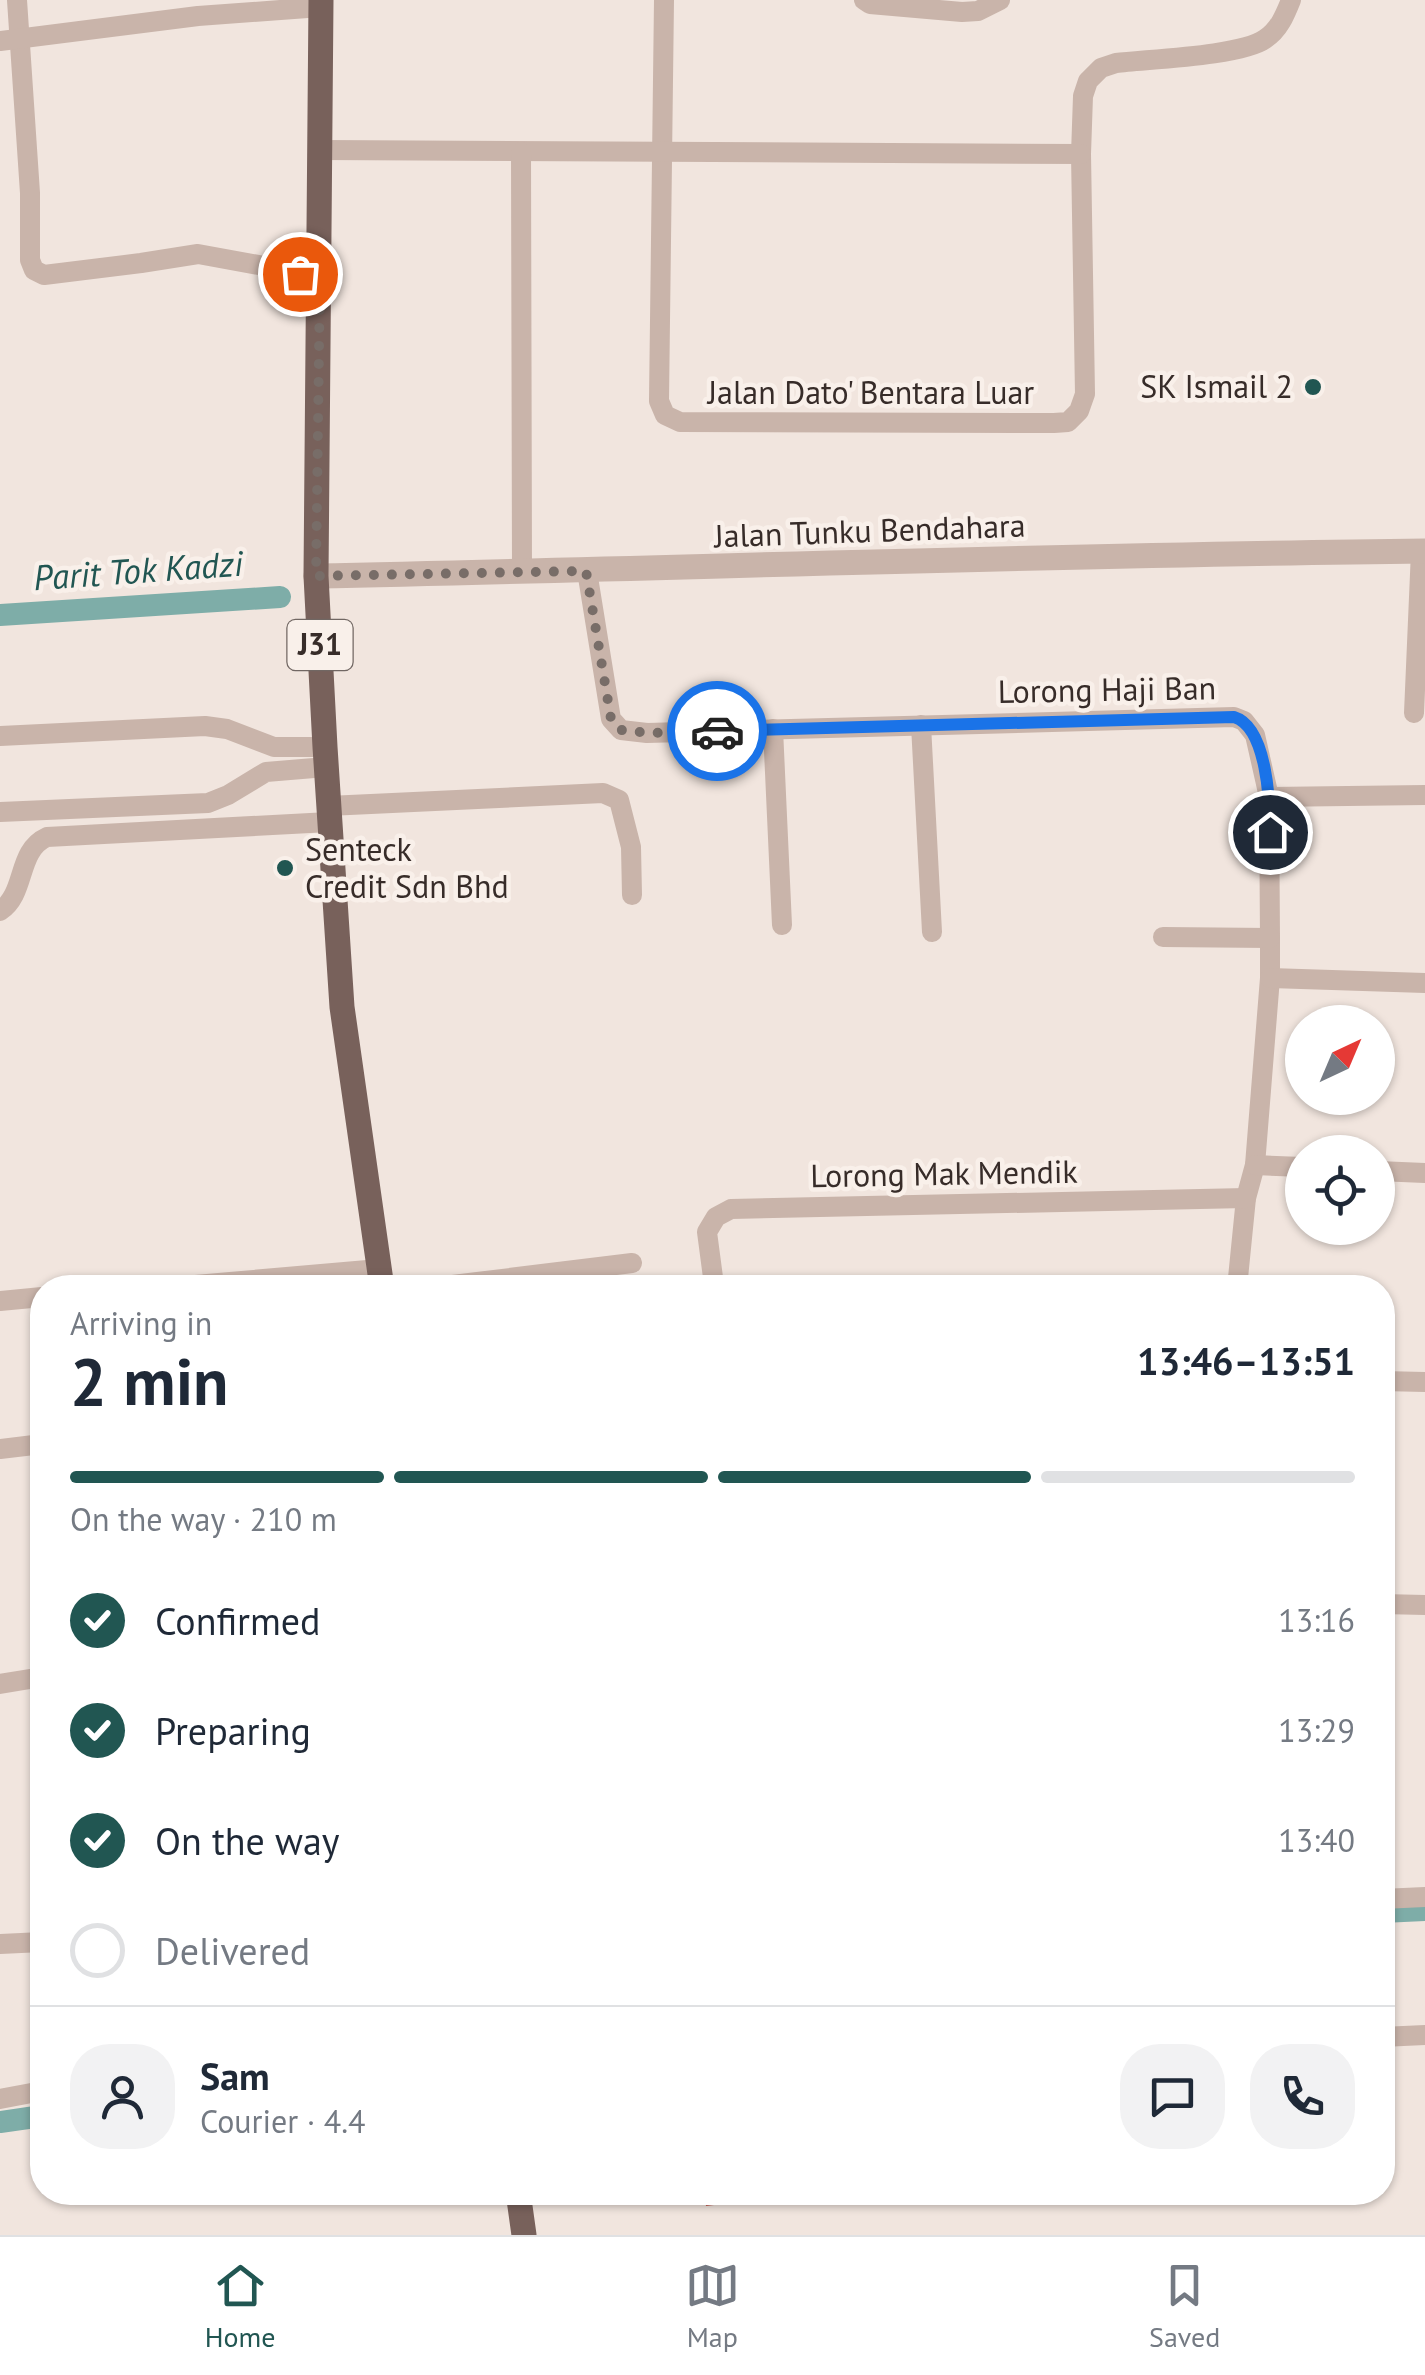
<!DOCTYPE html>
<html lang="en">
<head>
<meta charset="utf-8">
<style>
  :root { --surface:#fff; --page:#f2f2f3; --text:#1f2937; --muted:#747a83; --line:#e0e1e3; --accent:#215652 }
  body { margin:0; font-family:"PT Sans",sans-serif; background:var(--page); color:var(--text); height:100vh; display:flex; flex-direction:column; font-size:38px; white-space:nowrap }
  * { box-sizing:border-box; margin:0 }
  p { font-size:32px; color:var(--muted) }
  .icon { flex:none; width:55px; height:55px; fill:none; stroke:currentColor; stroke-width:2; stroke-linecap:round; stroke-linejoin:round }
  .map { position:relative; flex:1; overflow:hidden }
  .sheet { position:absolute; left:30px; top:1275px; width:1365px; height:930px; display:flex; flex-direction:column; background:var(--surface); border-radius:40px; box-shadow:0 2px 8px #0004 }
  .sheet>* { flex:none }
  .needle { width:65px; rotate:44deg }
  .tools { position:absolute; left:1285px; top:1005px; display:grid; gap:20px }
  .tools a { display:grid; place-items:center; width:110px; height:110px; border-radius:50%; background:var(--surface); box-shadow:0 2px 8px #0004; font-size:50px }
  .pin { position:absolute; display:grid; place-items:center; width:85px; height:85px; color:#fff; margin:-42px; border:5px solid #fff; border-radius:50%; box-shadow:0 2px 10px #0007 }
  .courier { position:absolute; display:grid; place-items:center; width:100px; height:100px; margin:-50px; border:8px solid #1a73e8; border-radius:50%; background:#fff; color:#222; box-shadow:0 2px 12px #0007 }
  .summary em { font-style:normal; font-weight:700 }
  .summary div { display:flex; flex-direction:column-reverse }
  .summary { display:flex; align-items:center; justify-content:space-between; height:170px; padding:0 40px }
  h1 { font-size:65px; font-weight:700; line-height:75px }
  .bar { display:grid; grid-template-columns:repeat(4,1fr); gap:15px 10px; align-content:center; height:120px; padding:0 40px }
  .bar i { height:12px; border-radius:8px; background:var(--line) }
  .bar .on { background:var(--accent) }
  .bar p { grid-column:span 4 }
  .line { display:flex; align-items:center; gap:25px; padding:0 40px; border-top:2px solid var(--line) }
  .line div { flex:1 }
  .round { display:grid; place-items:center; flex:none; width:105px; height:105px; border-radius:40px; background:var(--page) }
  ol { padding:0 40px; list-style:none }
  li { display:flex; align-items:center; gap:30px; height:110px }
  li p { margin-inline-start:auto }
  li .icon { padding:10px; border-radius:50%; background:var(--accent); color:#fff; stroke-width:4 }
  li:last-child { color:var(--muted) }
  li i { width:55px; height:55px; border:5px solid var(--line); border-radius:50% }
  .menu { display:flex; justify-content:space-around; align-items:center; height:140px; border-top:2px solid var(--line); background:var(--surface); font-size:28px; color:var(--muted) }
  .menu a { display:grid; justify-items:center; gap:5px }
  .menu .on { color:var(--accent) }
  .map>svg:first-child { display:block }
  .lines { fill:none; stroke-linecap:round; stroke-linejoin:round }
  .canal { stroke:#7eada8; stroke-width:22 }
  .building { fill:#c0594d }
  .minor { stroke:#c9b4aa; stroke-width:20 }
  .tertiary { stroke:#c9b4aa; stroke-width:25 }
  .primary { stroke:#78615b; stroke-width:25 }
  .done { stroke:#786d68; stroke-width:10; stroke-dasharray:0 18 }
  .route { stroke:#1a73e8; stroke-width:12 }
  .poi-dot { fill:#215652; stroke:#f9f0ea; stroke-width:4 }
  .labels { text-anchor:middle; stroke-width:9; stroke-linejoin:round; paint-order:stroke }
  .shield { fill:#f9f0ea; stroke:#716763; stroke-width:2.5 }
  .shield-label { font-size:30px; font-weight:bold; fill:#372c29 }
  .poi-label { font-size:32px; fill:#372c29; stroke:#f9f0ea; text-anchor:end }
  .street-label { font-size:32px; fill:#372c29; stroke:#f9f0ea }
  .water-label { font-size:35px; font-style:italic; fill:#215652; stroke:#f9f0ea }
</style>
</head>
<body>
<div class="map">
<svg width="1425" height="2235" viewBox="0 0 1425 2235">
  <rect width="100%" height="100%" fill="#f1e5de"/>
  <g class="lines">
    <g class="canal">
      <path d="M0 615 280 597"/>
      <path d="M1382 1912 1425 1910"/>
      <path d="M0 2122 42 2116"/>
    </g>
  </g>
  <path class="building" d="M704 2192H793V2195L706 2206Z"/>
  <g class="lines">
    <g class="minor">
      <path d="M17 0 30 193V260L34 270 44 275 141 263 198 254 319 276"/>
      <path d="M664 0 659 401 665 415 680 422 1054 423 1068 422 1079 411 1085 394 1081 154 1083 96 1088 81 1101 68 1116 63C1149 59 1241 56 1265 39 1279 30 1285 15 1291 0"/>
      <path d="M864 0 870 4 962 12 978 11 1000 0"/>
      <path d="M0 41 198 16 321 7"/>
      <path d="M321 150 1081 154"/>
      <path d="M521 152 522 572"/>
      <path d="M587 571 611 719 621 730 647 733 1234 717 1244 721 1255 735 1269 797 1270 938V978L1255 1165 1246 1198 1237 1288"/>
      <path d="M1414 713 1421 551"/>
      <path d="M921 725 932 932"/>
      <path d="M773 729 782 925"/>
      <path d="M0 736 205 726 227 729 274 747H325"/>
      <path d="M1269 797 1425 795"/>
      <path d="M328 806 603 793 619 800 631 847 632 895"/>
      <path d="M0 812 208 803 228 795 266 772 326 767"/>
      <path d="M0 911C27 893 16 851 47 837L329 822"/>
      <path d="M1163 937 1270 938"/>
      <path d="M1270 978 1425 983"/>
      <path d="M1255 1165 1302 1167"/>
      <path d="M1378 1171 1425 1173"/>
      <path d="M714 1285 707 1232 716 1217 731 1209 1246 1198"/>
      <path d="M161 1288 379 1269"/>
      <path d="M428 1288 632 1263"/>
      <path d="M0 1301 42 1297"/>
      <path d="M1382 1381 1425 1382"/>
      <path d="M0 1449 42 1444"/>
      <path d="M1382 1604 1425 1605"/>
      <path d="M0 1684 42 1677"/>
      <path d="M1382 1899 1425 1897"/>
      <path d="M0 1944 42 1942"/>
      <path d="M1382 2037 1425 2035"/>
      <path d="M0 2099 42 2091"/>
    </g>
    <path class="tertiary" d="M316 576C686 568 1055 555 1425 551"/>
    <g class="primary">
      <path d="M321 0 316 576 325 747 342 1007 382 1288"/>
      <path d="M518 2192 524 2235"/>
    </g>
  </g>
  <g class="lines">
    <path class="done" d="M300 274 320 276 316 576 586 571 611 719 621 730 648 733 717 731"/>
    <path class="route" d="M717 731 1234 717C1267 727 1270 802 1270 832"/>
  </g>
  <g class="poi-dot">
    <circle cx="1313" cy="387" r="10"/>
    <circle cx="285" cy="868" r="10"/>
  </g>
  <g class="labels">
    <rect class="shield" x="287.5" y="620" width="65" height="50" rx="8"/>
    <g class="shield-label">
      <text x="320" y="655">J31</text>
    </g>
    <g class="poi-label">
      <text x="1293" y="398">SK Ismail 2</text>
      <text x="305" y="861" text-anchor="start">Senteck<tspan x="305" dy="37">Credit Sdn Bhd</tspan></text>
    </g>
    <g class="street-label">
      <text x="871" y="404">Jalan Dato' Bentara Luar</text>
      <text transform="translate(870 531) rotate(-2)" y="11">Jalan Tunku Bendahara</text>
      <text transform="translate(1107 690) rotate(-1)" y="11">Lorong Haji Ban</text>
      <text transform="translate(944 1174) rotate(-1)" y="11">Lorong Mak Mendik</text>
    </g>
    <g class="water-label">
      <text transform="translate(138 571) rotate(-4)" y="12">Parit Tok Kadzi</text>
    </g>
  </g>
</svg>
<div class="tools">
<a><svg class="needle" viewBox="-14 -14 28 28"><path d="M0-13l5 13h-10z" fill="#e53935"/><path d="M0 13l5-13h-10z" fill="#747a83"/></svg></a>
<a><svg class="icon" aria-label="locate" viewBox="0 0 24 24"><circle cx="12" cy="12" r="6"/><path d="M12 2v4M12 18v4M2 12h4M18 12h4"/></svg></a>
</div>
<div class="pin" style="left:300px;top:274px;background:#ea580c"><svg class="icon" aria-label="bag" viewBox="0 0 24 24"><path d="M5 8h14l-1 12H6zM9 8a3 3 0 0 1 6 0"/></svg></div>
<div class="pin" style="left:1270px;top:832px;background:#1f2937"><svg class="icon" aria-label="home" viewBox="0 0 24 24"><path d="M3 11l9-7 9 7M6 9v11h12V9"/></svg></div>
<div class="courier" style="left:717px;top:731px"><svg class="icon" aria-label="car" viewBox="0 0 24 24"><path d="M5 17H2v-5l4-1 3-4h7l3 4 3 1v5h-3M9 17h6M6 11h13"/><circle cx="7" cy="17" r="2"/><circle cx="17" cy="17" r="2"/></svg></div>
<section class="sheet">
<div class="summary"><div><h1>2 min</h1><p>Arriving in</p></div><em>13:46–13:51</em></div>
<div class="bar"><i class="on"></i><i class="on"></i><i class="on"></i><i></i><p>On the way · 210 m</p></div>
<ol>
<li><svg class="icon" aria-label="check" viewBox="0 0 24 24"><path d="M5 12l5 5 9-10"/></svg>Confirmed<p>13:16</p></li>
<li><svg class="icon" aria-label="check" viewBox="0 0 24 24"><path d="M5 12l5 5 9-10"/></svg>Preparing<p>13:29</p></li>
<li><svg class="icon" aria-label="check" viewBox="0 0 24 24"><path d="M5 12l5 5 9-10"/></svg>On the way<p>13:40</p></li>
<li><i></i>Delivered</li>
</ol>
<div class="line" style="height:180px"><a class="round"><svg class="icon" aria-label="person" viewBox="0 0 24 24"><circle cx="12" cy="8" r="4"/><path d="M4 21q1-7 8-7t8 7"/></svg></a><div><b>Sam</b><p>Courier · 4.4</p></div><a class="round"><svg class="icon" aria-label="chat" viewBox="0 0 24 24"><path d="M4 5h16v11H9l-5 4z"/></svg></a><a class="round"><svg class="icon" aria-label="phone" viewBox="0 0 24 24"><path d="M5 4h4l2 5-3 2q2 4 5 5l2-3 5 2v4C11 20 4 13 5 4z"/></svg></a></div>
</section>
</div>
<nav class="menu">
<a class="on"><svg class="icon" aria-label="home" viewBox="0 0 24 24"><path d="M3 11l9-7 9 7M6 9v11h12V9"/></svg>Home</a>
<a><svg class="icon" aria-label="map" viewBox="0 0 24 24"><path d="M3 6l6-2 6 2 6-2v14l-6 2-6-2-6 2zM9 4v14M15 6v14"/></svg>Map</a>
<a><svg class="icon" aria-label="saved" viewBox="0 0 24 24"><path d="M7 4h10v16l-5-4-5 4z"/></svg>Saved</a>
</nav>
</body>
</html>
